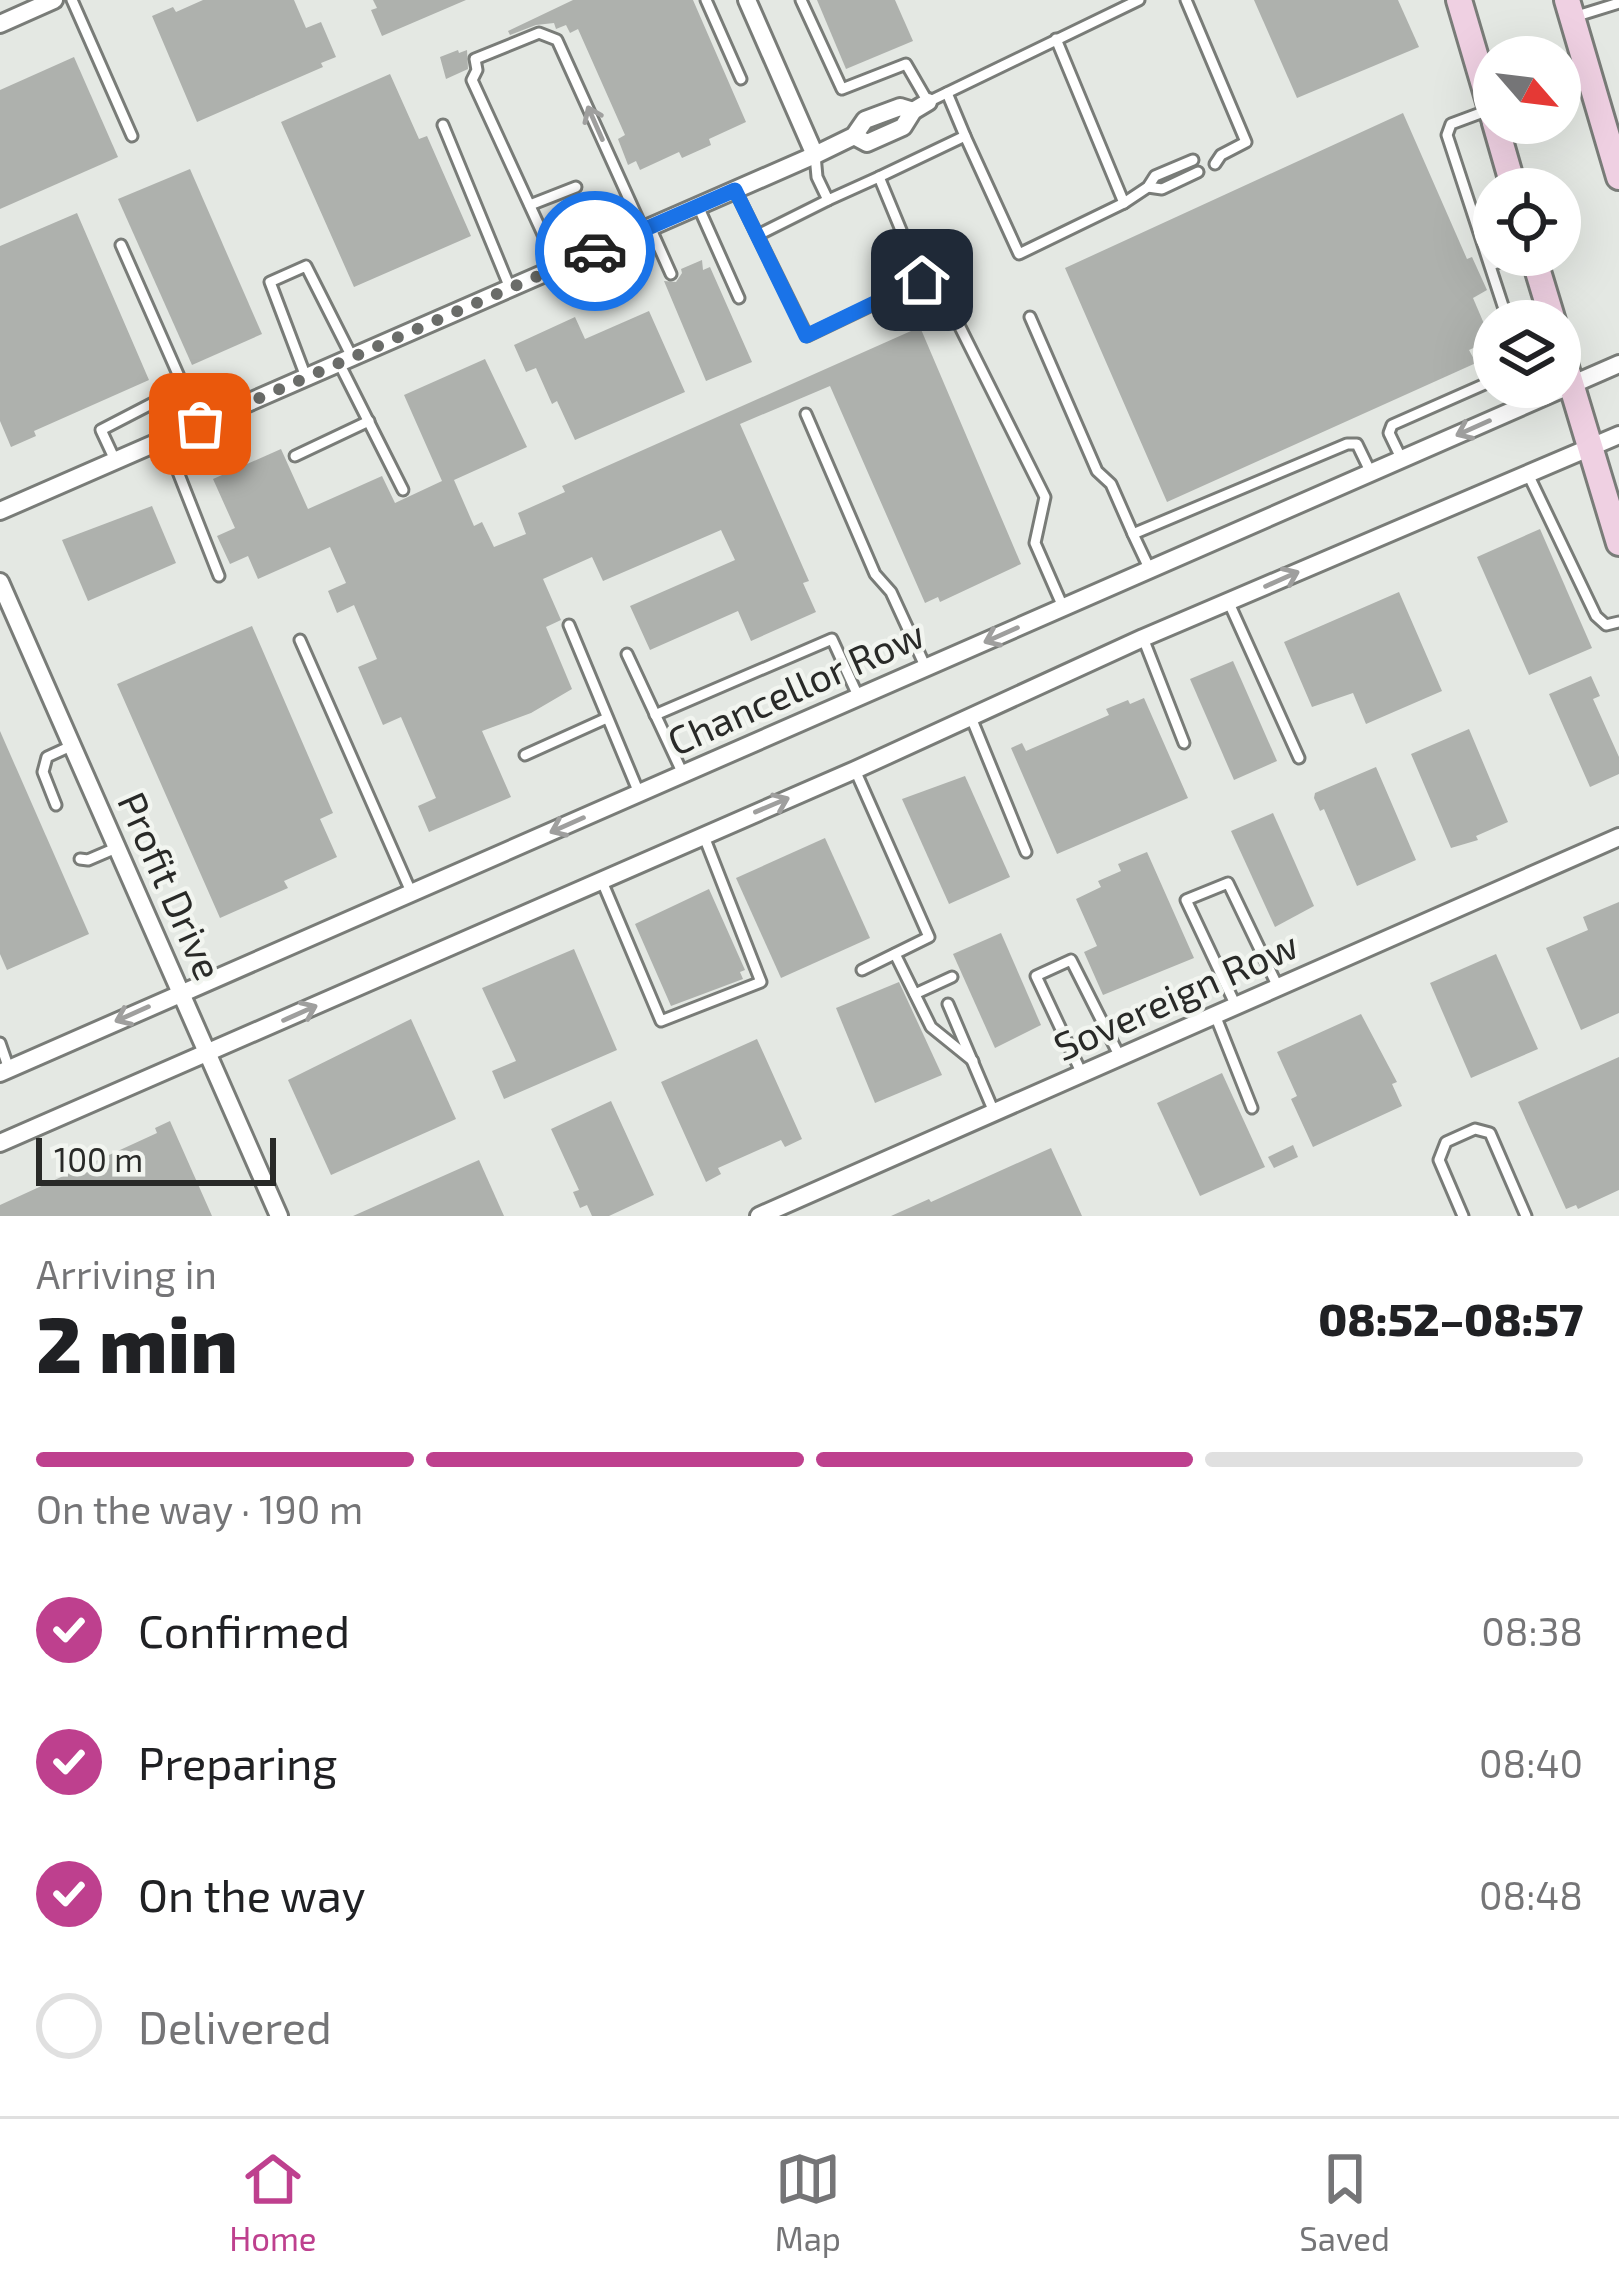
<!DOCTYPE html>
<html lang="en">
<head>
<meta charset="utf-8">
<style>
  :root { --surface:#fff; --page:#f6f6f6; --text:#202124; --muted:#757577; --line:#e0e0e0; --accent:#be408e }
  body { margin:0; font-family:"Exo 2",sans-serif; background:var(--page); color:var(--text); height:100vh; display:flex; flex-direction:column; font-size:45px; white-space:nowrap }
  * { box-sizing:border-box; margin:0 }
  p { font-size:39px; color:var(--muted) }
  .icon { flex:none; width:66px; height:66px; fill:none; stroke:currentColor; stroke-width:2; stroke-linecap:round; stroke-linejoin:round }
  .map { position:relative; height:1216px; overflow:hidden }
  .details { display:flex; flex-direction:column; background:var(--surface); flex:1 }
  .details>* { flex:none }
  .needle { width:78px; rotate:118deg }
  .fabs { position:absolute; left:1473px; top:36px; display:grid; gap:24px }
  .fabs a { display:grid; place-items:center; width:108px; height:108px; border-radius:50%; background:var(--surface); box-shadow:0 12px 48px #0002; font-size:60px }
  .scale { position:absolute; left:36px; bottom:30px; width:240px; box-sizing:border-box; padding-left:12px; border:6px solid #292a28; border-top:0; font-size:33px; line-height:42px; white-space:nowrap; color:#292a28; -webkit-text-stroke:9px #f2f5f0; paint-order:stroke }
  .pin { position:absolute; display:grid; place-items:center; width:102px; height:102px; color:#fff; margin:-51px; border-radius:24px; box-shadow:0 6px 18px #0006 }
  .courier { position:absolute; display:grid; place-items:center; width:120px; height:120px; margin:-60px; border:9px solid #1a73e8; border-radius:50%; background:#fff; color:#222; box-shadow:0 3px 15px #0007 }
  .headline em { font-style:normal; font-weight:800 }
  .headline div { display:flex; flex-direction:column-reverse }
  .headline { display:flex; align-items:center; justify-content:space-between; height:204px; padding:0 36px }
  h1 { font-size:78px; font-weight:800; line-height:90px }
  .bar { display:grid; grid-template-columns:repeat(4,1fr); gap:18px 12px; align-content:center; height:144px; padding:0 36px }
  .bar i { height:15px; border-radius:9px; background:var(--line) }
  .bar .active { background:var(--accent) }
  .bar p { grid-column:span 4 }
  ol { padding:0 36px; list-style:none }
  li { display:flex; align-items:center; gap:36px; height:132px }
  li p { margin-inline-start:auto }
  li .icon { padding:12px; border-radius:50%; background:var(--accent); color:#fff; stroke-width:4 }
  li:last-child { color:var(--muted) }
  li i { width:66px; height:66px; border:6px solid var(--line); border-radius:50% }
  .tabs { display:flex; justify-content:space-around; align-items:center; height:168px; border-top:3px solid var(--line); background:var(--surface); font-size:33px; color:var(--muted) }
  .tabs a { display:grid; justify-items:center; gap:6px }
  .tabs .active { color:var(--accent) }
  .map>svg:first-child { display:block }
  .building { fill:#aeb1ad }
  .lines { fill:none; stroke-linecap:round; stroke-linejoin:round }
  .lane-casing { stroke:#797c78; stroke-width:15 }
  .street-casing { stroke:#797c78; stroke-width:22 }
  .secondary-casing { stroke:#797c78; stroke-width:30 }
  .lane { stroke:#fff; stroke-width:9 }
  .street { stroke:#fff; stroke-width:16 }
  .secondary { stroke:#efd0e2; stroke-width:24 }
  .oneway { stroke:#9f9f9e }
  .done { stroke:#6a6c69; stroke-width:12; stroke-dasharray:0 21.6 }
  .route { stroke:#1a73e8; stroke-width:15 }
  .labels { text-anchor:middle; stroke-width:9; stroke-linejoin:round; paint-order:stroke }
  .street-label { font-size:39px; fill:#292a28; stroke:#f2f5f0 }
</style>
</head>
<body>
<div class="map">
<svg width="1619" height="1216" viewBox="0 0 1619 1216">
  <rect width="100%" height="100%" fill="#e4e8e3"/>
  <g class="building">
    <path d="M203 0H294L306 28 321 22 336 57 321 63 323 67 197 122 152 16 173 7 176 12Z"/>
    <path d="M373 0H466L382 36 371 10 377 8Z"/>
    <path d="M573 0H693L746 122 709 139 711 145 682 158 679 152 640 170 636 161 628 165 618 139 625 135 578 29 570 33 566 25 556 29 554 23 536 25 510 35 508 31Z"/>
    <path d="M817 0H895L913 41 846 69Z"/>
    <path d="M1254 0H1398L1419 47 1297 98Z"/>
    <path d="M458 50 459 53 467 50 468 69 446 79 440 57Z"/>
    <path d="M74 57 118 157 0 209V90Z"/>
    <path d="M390 74 419 139 427 136 471 236 354 287 281 122Z"/>
    <path d="M1403 113 1467 259 1472 257 1487 290 1473 298 1491 340 1469 350 1476 363 1167 502 1065 268Z"/>
    <path d="M190 169 262 334 192 365 118 199Z"/>
    <path d="M77 213 149 380 34 431 36 436 11 447 0 421V246Z"/>
    <path d="M702 260 703 270 710 267 752 362 706 381 664 281 676 282 682 273 681 269Z"/>
    <path d="M649 311 685 392 575 440 557 401 552 404 536 368 526 372 514 345 575 317 585 339Z"/>
    <path d="M920 327 1021 564 940 602 938 597 925 603 830 386 740 424 809 581 803 583 816 612 751 641 738 611 650 650 630 606 735 560 721 530 603 581 592 557 543 579 561 620 546 627 572 689 531 713 482 731 511 797 429 832 418 806 436 798 401 717 383 725 358 667 377 659 354 605 337 613 328 591 346 583 330 547 258 579 248 556 230 564 217 536 235 528 213 479 281 449 308 509 382 476 395 503 442 481 404 395 485 359 527 447 454 480 474 526 482 522 494 547 526 534 518 513 565 492 562 486Z"/>
    <path d="M152 506 176 563 88 601 62 540Z"/>
    <path d="M1540 529 1592 648 1529 675 1477 557Z"/>
    <path d="M1399 592 1442 691 1366 724 1353 693 1312 707 1284 642Z"/>
    <path d="M252 626 333 813 320 819 337 857 284 881 288 888 220 918 117 684Z"/>
    <path d="M1233 661 1277 761 1234 780 1190 679Z"/>
    <path d="M1591 676 1600 696 1593 699 1619 757V774L1590 787 1549 694Z"/>
    <path d="M1144 698 1188 798 1057 854 1011 748 1022 743 1026 751 1109 715 1106 709 1128 700 1130 704Z"/>
    <path d="M1469 729 1508 822 1476 836 1478 840 1451 848 1411 754Z"/>
    <path d="M0 731 89 934 7 970 0 954Z"/>
    <path d="M1376 767 1416 860 1357 886 1324 809 1320 811 1314 798 1315 793Z"/>
    <path d="M965 776 1010 877 949 904 902 799Z"/>
    <path d="M1273 813 1314 906 1275 927 1231 831Z"/>
    <path d="M825 838 870 938 781 978 736 878Z"/>
    <path d="M1147 852 1194 958 1103 995 1084 952 1097 946 1076 899 1101 887 1098 881 1121 871 1118 864Z"/>
    <path d="M709 889 745 970 740 972 743 979 671 1006 635 924Z"/>
    <path d="M1619 902V1013L1581 1030 1546 948 1588 930 1583 917Z"/>
    <path d="M1001 933 1041 1025 995 1048 953 954Z"/>
    <path d="M574 949 617 1050 504 1099 492 1071 516 1061 482 988Z"/>
    <path d="M1496 954 1538 1049 1471 1078 1430 983Z"/>
    <path d="M899 982 942 1075 875 1103 836 1008Z"/>
    <path d="M1361 1014 1397 1082 1392 1084 1402 1106 1313 1147 1291 1099 1297 1096 1277 1052Z"/>
    <path d="M411 1019 456 1119 331 1175 288 1080Z"/>
    <path d="M757 1039 802 1139 785 1147 781 1140 718 1168 721 1174 706 1182 661 1082Z"/>
    <path d="M1619 1057V1190L1578 1209 1576 1205 1566 1209 1518 1102Z"/>
    <path d="M1222 1073 1265 1167 1200 1196 1157 1103Z"/>
    <path d="M611 1101 654 1195 609 1216H592L587 1205 580 1208 573 1192 579 1190 551 1129Z"/>
    <path d="M170 1121 212 1216H0V1205L157 1133 155 1128Z"/>
    <path d="M1293 1145 1298 1157 1274 1168 1268 1157Z"/>
    <path d="M1051 1148 1082 1216H891L929 1199 931 1202Z"/>
    <path d="M479 1160 504 1216H353Z"/>
  </g>
  <g class="lines">
    <defs>
      <g id="lane">
        <path d="M72 0 132 136"/>
        <path d="M706 0 741 79"/>
        <path d="M801 0 842 89 906 64 928 102 1139 0"/>
        <path d="M1186 0 1246 142 1221 155 1215 164"/>
        <path d="M1577 16 1619 3"/>
        <path d="M1056 39 1124 203 1148 187 1155 176 1193 160"/>
        <path d="M1486 111 1451 124 1447 135 1508 321"/>
        <path d="M443 125 510 288"/>
        <path d="M965 136 1019 254 1124 203"/>
        <path d="M879 177 965 136 947 93"/>
        <path d="M1148 187 1162 189 1198 172"/>
        <path d="M735 190 807 336 922 281 879 177 828 200 817 177 815 155"/>
        <path d="M530 205 576 187"/>
        <path d="M698 206 739 298"/>
        <path d="M650 227 671 274"/>
        <path d="M758 235 828 200"/>
        <path d="M121 245 200 424"/>
        <path d="M1491 265 1519 255"/>
        <path d="M558 267 472 80 477 70 475 59 539 33 557 40 643 230"/>
        <path d="M1030 317 1097 471 1111 484 1133 534"/>
        <path d="M959 325 1045 497 1035 543 1063 607"/>
        <path d="M339 363 403 490"/>
        <path d="M306 377 270 282 306 266 352 357"/>
        <path d="M806 414 875 574 891 592 926 668"/>
        <path d="M165 439 219 576"/>
        <path d="M295 456 369 421"/>
        <path d="M115 460 101 430 184 387"/>
        <path d="M1402 460 1389 433 1392 425 1494 380"/>
        <path d="M1527 472 1596 616 1606 625 1619 622"/>
        <path d="M1150 570 1133 534 1347 444H1357L1371 473"/>
        <path d="M1229 603 1299 758"/>
        <path d="M569 625 639 793"/>
        <path d="M1143 638 1184 743"/>
        <path d="M300 640 412 894"/>
        <path d="M627 654 683 774"/>
        <path d="M655 715 832 639 859 698"/>
        <path d="M970 715 1026 852"/>
        <path d="M525 755 607 718"/>
        <path d="M855 770 929 937 862 970"/>
        <path d="M56 805 43 772 47 757 71 746"/>
        <path d="M80 859 88 860 116 848"/>
        <path d="M601 879 661 1021 761 982 703 834"/>
        <path d="M895 954 931 1027 973 1061"/>
        <path d="M915 994 952 977"/>
        <path d="M948 1004 994 1112"/>
        <path d="M1236 1006 1186 900 1228 883 1278 987"/>
        <path d="M1215 1015 1252 1108"/>
        <path d="M0 1043 9 1069"/>
        <path d="M1082 1074 1036 976 1071 960 1120 1057"/>
        <path d="M1463 1216 1439 1160 1446 1142 1475 1129 1490 1133 1526 1216"/>
      </g>
      <g id="street">
        <path d="M747 0 815 155"/>
        <path d="M0 24 54 0"/>
        <path d="M854 136 867 143 903 127 913 111 928 102"/>
        <path d="M0 511 815 155 854 136 865 120 900 107 913 111"/>
        <path d="M0 582 279 1216"/>
        <path d="M0 1073 1619 364"/>
        <path d="M0 1143 855 770 1143 638 1619 435"/>
        <path d="M759 1216 1619 837"/>
      </g>
      <g id="secondary">
        <path d="M1459 0 1494 119"/>
        <path d="M1567 0 1619 177"/>
        <path d="M1495 123 1514 189"/>
        <path d="M1533 255 1553 321"/>
        <path d="M1560 347 1619 543"/>
      </g>
    </defs>
    <use href="#lane" class="lane-casing"/>
    <use href="#street" class="street-casing"/>
    <use href="#secondary" class="secondary-casing"/>
    <use href="#lane" class="lane"/>
    <use href="#street" class="street"/>
    <use href="#secondary" class="secondary"/>
  </g>
  <defs><path id="oneway-shaft" d="M-6 0H5M1.5-3L5.5 0L1.5 3" fill="none" stroke-width="1.6" stroke-linecap="round" stroke-linejoin="round" transform="scale(3)"/></defs>
  <g class="oneway">
    <use href="#oneway-shaft" transform="translate(595 123) rotate(-114)"/>
    <use href="#oneway-shaft" transform="translate(1473 428) rotate(156)"/>
    <use href="#oneway-shaft" transform="translate(1282 579) rotate(-24)"/>
    <use href="#oneway-shaft" transform="translate(1001 635) rotate(156)"/>
    <use href="#oneway-shaft" transform="translate(772 805) rotate(-23)"/>
    <use href="#oneway-shaft" transform="translate(567 825) rotate(156)"/>
    <use href="#oneway-shaft" transform="translate(300 1013) rotate(-24)"/>
    <use href="#oneway-shaft" transform="translate(132 1014) rotate(156)"/>
  </g>
  <g class="lines">
    <path class="done" d="M200 424 595 251"/>
    <path class="route" d="M595 251 735 190 806 336 922 280"/>
  </g>
  <g class="labels">
    <g class="street-label">
      <text transform="translate(796 688) rotate(-24)" y="14">Chancellor Row</text>
      <text transform="translate(170 886) rotate(66)" y="14">Profit Drive</text>
      <text transform="translate(1176 996) rotate(-24)" y="14">Sovereign Row</text>
    </g>
  </g>
</svg>
<div class="fabs">
<a><svg class="needle" viewBox="-14 -14 28 28"><path d="M0-13l5 13h-10z" fill="#e53935"/><path d="M0 13l5-13h-10z" fill="#757577"/></svg></a>
<a><svg class="icon" aria-label="locate" viewBox="0 0 24 24"><circle cx="12" cy="12" r="6"/><path d="M12 2v4M12 18v4M2 12h4M18 12h4"/></svg></a>
<a><svg class="icon" aria-label="layers" viewBox="0 0 24 24"><path d="M12 4l9 5-9 5-9-5zM3 14l9 5 9-5"/></svg></a>
</div>
<div class="scale">100 m</div>
<div class="pin" style="left:200px;top:424px;background:#ea580c"><svg class="icon" aria-label="bag" viewBox="0 0 24 24"><path d="M5 8h14l-1 12H6zM9 8a3 3 0 0 1 6 0"/></svg></div>
<div class="pin" style="left:922px;top:280px;background:#1f2937"><svg class="icon" aria-label="home" viewBox="0 0 24 24"><path d="M3 11l9-7 9 7M6 9v11h12V9"/></svg></div>
<div class="courier" style="left:595px;top:251px"><svg class="icon" aria-label="car" viewBox="0 0 24 24"><path d="M5 17H2v-5l4-1 3-4h7l3 4 3 1v5h-3M9 17h6M6 11h13"/><circle cx="7" cy="17" r="2"/><circle cx="17" cy="17" r="2"/></svg></div>
</div>
<section class="details">
<div class="headline"><div><h1>2 min</h1><p>Arriving in</p></div><em>08:52–08:57</em></div>
<div class="bar"><i class="active"></i><i class="active"></i><i class="active"></i><i></i><p>On the way · 190 m</p></div>
<ol>
<li><svg class="icon" aria-label="check" viewBox="0 0 24 24"><path d="M5 12l5 5 9-10"/></svg>Confirmed<p>08:38</p></li>
<li><svg class="icon" aria-label="check" viewBox="0 0 24 24"><path d="M5 12l5 5 9-10"/></svg>Preparing<p>08:40</p></li>
<li><svg class="icon" aria-label="check" viewBox="0 0 24 24"><path d="M5 12l5 5 9-10"/></svg>On the way<p>08:48</p></li>
<li><i></i>Delivered</li>
</ol>
</section>
<nav class="tabs">
<a class="active"><svg class="icon" aria-label="home" viewBox="0 0 24 24"><path d="M3 11l9-7 9 7M6 9v11h12V9"/></svg>Home</a>
<a><svg class="icon" aria-label="map" viewBox="0 0 24 24"><path d="M3 6l6-2 6 2 6-2v14l-6 2-6-2-6 2zM9 4v14M15 6v14"/></svg>Map</a>
<a><svg class="icon" aria-label="saved" viewBox="0 0 24 24"><path d="M7 4h10v16l-5-4-5 4z"/></svg>Saved</a>
</nav>
</body>
</html>
